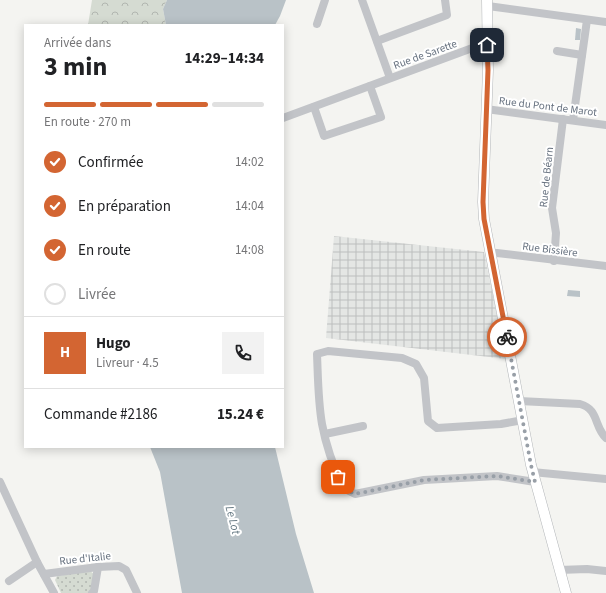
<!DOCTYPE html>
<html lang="fr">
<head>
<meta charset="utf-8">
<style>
  :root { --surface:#fff; --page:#f2f2f2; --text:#202124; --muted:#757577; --line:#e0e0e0; --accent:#d36532 }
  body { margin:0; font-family:"Source Sans 3",sans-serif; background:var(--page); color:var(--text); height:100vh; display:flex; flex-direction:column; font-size:15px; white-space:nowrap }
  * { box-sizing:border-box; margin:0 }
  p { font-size:13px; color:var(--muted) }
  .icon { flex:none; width:22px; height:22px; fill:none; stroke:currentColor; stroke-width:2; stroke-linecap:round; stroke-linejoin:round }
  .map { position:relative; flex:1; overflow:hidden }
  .panel { position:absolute; left:24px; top:24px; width:260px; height:424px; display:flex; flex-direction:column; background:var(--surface); border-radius:0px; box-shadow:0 2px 10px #0003 }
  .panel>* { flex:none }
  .pin { position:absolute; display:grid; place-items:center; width:34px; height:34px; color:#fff; margin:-17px; border-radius:8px; box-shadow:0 2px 6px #0006 }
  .courier { position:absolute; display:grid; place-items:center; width:40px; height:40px; margin:-20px; border:3px solid #d36532; border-radius:50%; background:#fff; color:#222; box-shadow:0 1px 5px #0007 }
  .headline em { font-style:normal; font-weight:700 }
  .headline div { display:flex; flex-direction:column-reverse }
  .headline { display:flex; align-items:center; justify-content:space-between; height:68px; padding:0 20px }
  h1 { font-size:26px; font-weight:700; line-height:30px }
  .bar { display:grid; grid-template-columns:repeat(4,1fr); gap:6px 4px; align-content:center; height:48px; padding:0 20px }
  .bar i { height:5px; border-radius:3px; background:var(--line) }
  .bar .on { background:var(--accent) }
  .bar p { grid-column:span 4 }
  .line { display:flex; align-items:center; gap:10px; padding:0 20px; border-top:1px solid var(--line) }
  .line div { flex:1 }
  .round { display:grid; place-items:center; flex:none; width:42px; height:42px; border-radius:0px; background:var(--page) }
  ol { padding:0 20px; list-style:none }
  li { display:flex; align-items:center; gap:12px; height:44px }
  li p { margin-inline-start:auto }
  li .icon { padding:4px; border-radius:50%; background:var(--accent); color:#fff; stroke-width:4 }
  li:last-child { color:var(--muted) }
  li i { width:22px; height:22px; border:2px solid var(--line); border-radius:50% }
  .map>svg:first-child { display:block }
  .industrial { fill:url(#industrial-grid) }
  .grass { fill:url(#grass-dots) }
  .forest { fill:url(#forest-crowns) }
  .water { fill:#b9c2c7 }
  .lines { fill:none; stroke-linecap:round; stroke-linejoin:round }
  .major-casing { stroke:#b3b6b9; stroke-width:11 }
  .minor { stroke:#c2c4c8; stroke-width:8 }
  .major { stroke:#fff; stroke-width:10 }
  .done { stroke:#989fa7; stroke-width:4; stroke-dasharray:0 7.2 }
  .route { stroke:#d36532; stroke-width:5 }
  .labels { text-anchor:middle; stroke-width:4; stroke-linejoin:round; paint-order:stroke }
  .street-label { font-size:11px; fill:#66717f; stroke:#fff }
  .water-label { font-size:12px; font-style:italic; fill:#667983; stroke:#fff }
</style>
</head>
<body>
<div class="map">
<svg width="606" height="593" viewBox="0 0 606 593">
  <defs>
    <pattern id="industrial-grid" width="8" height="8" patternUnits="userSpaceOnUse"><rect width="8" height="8" fill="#e4e6e4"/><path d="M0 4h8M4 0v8" fill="none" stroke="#bdbfbe"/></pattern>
    <pattern id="grass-dots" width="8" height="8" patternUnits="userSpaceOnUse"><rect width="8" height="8" fill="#d5dbd2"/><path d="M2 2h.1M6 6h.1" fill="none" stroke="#b1b6b0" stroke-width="1.8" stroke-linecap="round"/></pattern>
    <pattern id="forest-crowns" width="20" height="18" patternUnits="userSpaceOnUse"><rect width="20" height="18" fill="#d5dbd2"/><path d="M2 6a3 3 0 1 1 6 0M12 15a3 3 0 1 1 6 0" fill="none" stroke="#b1b6b0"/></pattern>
  </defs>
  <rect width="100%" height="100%" fill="#f4f4f1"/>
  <path class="industrial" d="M334 236 484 252 506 359 326 338Z"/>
  <path class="grass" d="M90 571 94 574 91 591 88 593H61L55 580 57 576Z"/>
  <path class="forest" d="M92 0H167L163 9 166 25H88Z"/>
  <g class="water">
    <path d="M167 0H286L280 16 275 25H166L163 9Z"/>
    <path d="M576 28 581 29 580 40H575Z"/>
    <path d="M568 290 580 291V297L567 296Z"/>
    <path d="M150 447H275L296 534 314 593H182L160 472Z"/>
  </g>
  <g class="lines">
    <defs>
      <path id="major" d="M487 0 488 70 483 202 484 219 531 465 566 593"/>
    </defs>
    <use href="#major" class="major-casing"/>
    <g class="minor">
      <path d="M362 0 390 78"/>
      <path d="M488 6 606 22"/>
      <path d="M317 24 325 0"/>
      <path d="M377 41 447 15 445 0"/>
      <path d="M557 51 582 55"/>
      <path d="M314 107 324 136 381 117 370 86"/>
      <path d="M486 109 606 125"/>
      <path d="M283 118 475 47 487 45"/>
      <path d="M573 120 587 20"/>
      <path d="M491 254 497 253 606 266"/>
      <path d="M554 261 556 233 552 208 563 119"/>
      <path d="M519 401 580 404C599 409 594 427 606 438"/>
      <path d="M523 420 501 424 437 428 428 421 424 378 416 364 402 358 328 351 317 354C318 377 318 401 322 424 326 446 334 468 343 488L355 494 424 480 497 476 535 482"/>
      <path d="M325 434 363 426"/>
      <path d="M532 472 606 479"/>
      <path d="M0 482 37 562 54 593"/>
      <path d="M559 570 587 569 606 571"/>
      <path d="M44 574 98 567 119 566 126 570 137 593"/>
      <path d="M9 581 37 562"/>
      <path d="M92 593 94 591 98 567"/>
    </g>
    <use href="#major" class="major"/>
  </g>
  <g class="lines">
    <path class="done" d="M338 477 343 488 355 494 424 480 497 476 535 482 531 465 507 337"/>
    <path class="route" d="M487 45 488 70 483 202 484 219 507 337"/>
  </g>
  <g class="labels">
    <g class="street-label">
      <text transform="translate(425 54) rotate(-20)" y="4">Rue de Sarette</text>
      <text transform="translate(548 106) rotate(7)" y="4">Rue du Pont de Marot</text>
      <text transform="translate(546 177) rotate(-84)" y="4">Rue de Béarn</text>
      <text transform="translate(550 249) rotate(7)" y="4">Rue Bissière</text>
      <text transform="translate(85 558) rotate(-6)" y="4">Rue d'Italie</text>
    </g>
    <g class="water-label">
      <text transform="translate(233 520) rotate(76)" y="4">Le Lot</text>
    </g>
  </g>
</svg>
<div class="pin" style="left:338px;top:477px;background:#ea580c"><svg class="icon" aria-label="bag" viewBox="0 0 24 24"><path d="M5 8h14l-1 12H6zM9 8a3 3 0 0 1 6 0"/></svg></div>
<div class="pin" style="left:487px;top:45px;background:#1f2937"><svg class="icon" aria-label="home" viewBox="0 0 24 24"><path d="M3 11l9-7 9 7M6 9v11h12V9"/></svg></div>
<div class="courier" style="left:507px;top:337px"><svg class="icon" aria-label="bike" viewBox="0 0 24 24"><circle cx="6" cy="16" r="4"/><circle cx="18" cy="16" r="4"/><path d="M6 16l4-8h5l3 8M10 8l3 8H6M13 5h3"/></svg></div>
<section class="panel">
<div class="headline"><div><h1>3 min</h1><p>Arrivée dans</p></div><em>14:29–14:34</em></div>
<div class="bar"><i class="on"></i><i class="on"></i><i class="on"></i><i></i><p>En route · 270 m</p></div>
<ol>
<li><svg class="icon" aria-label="check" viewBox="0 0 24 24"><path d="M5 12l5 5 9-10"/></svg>Confirmée<p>14:02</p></li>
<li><svg class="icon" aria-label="check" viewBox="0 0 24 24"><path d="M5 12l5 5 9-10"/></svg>En préparation<p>14:04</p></li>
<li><svg class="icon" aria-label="check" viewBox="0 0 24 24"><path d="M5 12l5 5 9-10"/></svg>En route<p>14:08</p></li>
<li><i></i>Livrée</li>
</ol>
<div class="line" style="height:72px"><b class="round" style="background:var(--accent);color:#fff">H</b><div><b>Hugo</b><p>Livreur · 4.5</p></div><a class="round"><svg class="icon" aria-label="phone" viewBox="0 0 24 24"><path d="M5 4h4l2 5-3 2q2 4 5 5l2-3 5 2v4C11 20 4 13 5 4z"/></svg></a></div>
<div class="line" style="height:52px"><div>Commande #2186</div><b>15.24 €</b></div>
</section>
</div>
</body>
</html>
